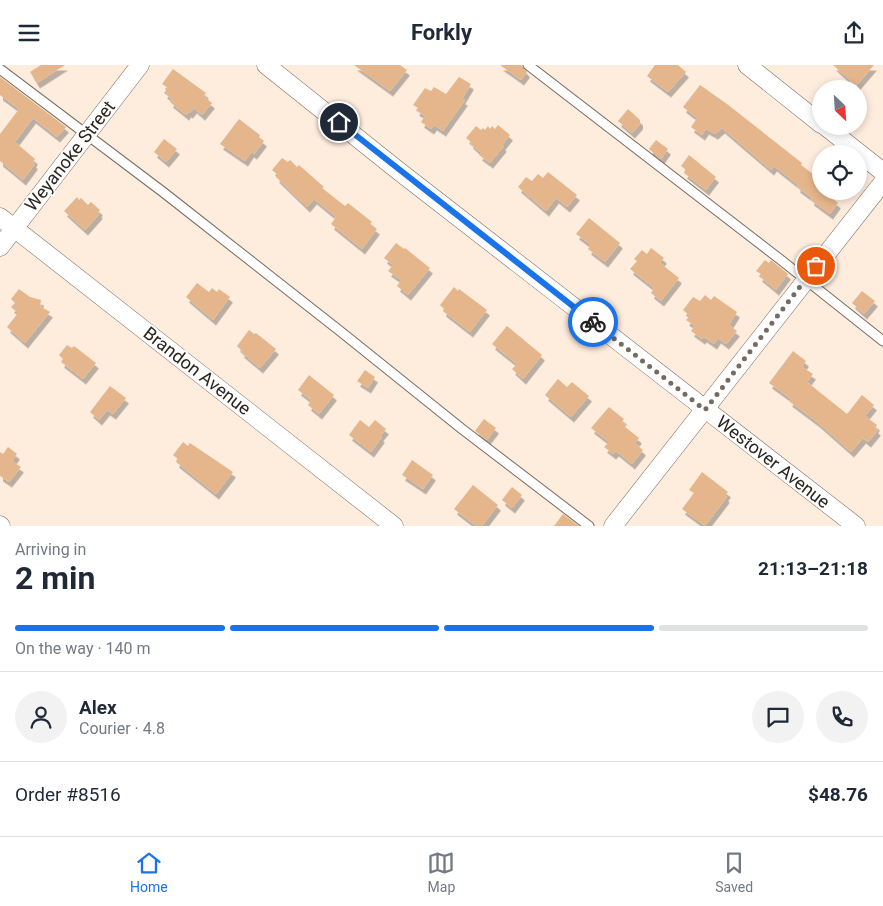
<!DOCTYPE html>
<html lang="en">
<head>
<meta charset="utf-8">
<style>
  :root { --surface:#fff; --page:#f2f2f3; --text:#1f2937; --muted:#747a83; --line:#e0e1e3; --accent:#1a73e8 }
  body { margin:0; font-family:Roboto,sans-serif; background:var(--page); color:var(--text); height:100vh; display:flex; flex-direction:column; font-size:19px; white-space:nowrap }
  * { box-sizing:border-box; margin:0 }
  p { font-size:16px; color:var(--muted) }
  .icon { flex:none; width:28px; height:28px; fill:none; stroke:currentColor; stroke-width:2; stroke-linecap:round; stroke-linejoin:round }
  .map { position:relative; height:461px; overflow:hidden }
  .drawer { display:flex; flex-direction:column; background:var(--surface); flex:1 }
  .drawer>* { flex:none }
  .needle { width:32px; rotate:155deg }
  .controls { position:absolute; left:812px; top:15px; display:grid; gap:10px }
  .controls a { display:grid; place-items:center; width:55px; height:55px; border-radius:50%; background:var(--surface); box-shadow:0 2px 8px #0003; font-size:25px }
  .pin { position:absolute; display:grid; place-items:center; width:42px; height:42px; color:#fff; margin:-21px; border:2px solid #fff; border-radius:50%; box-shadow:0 1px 5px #0007 }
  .courier { position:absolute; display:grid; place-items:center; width:50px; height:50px; margin:-25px; border:4px solid #1a73e8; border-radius:50%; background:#fff; color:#222; box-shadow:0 1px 6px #0007 }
  .summary em { font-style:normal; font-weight:700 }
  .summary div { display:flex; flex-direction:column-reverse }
  .summary { display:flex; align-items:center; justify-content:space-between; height:85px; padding:0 15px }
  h1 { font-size:32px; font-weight:700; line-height:38px }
  .bar { display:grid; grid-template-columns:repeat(4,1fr); gap:8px 5px; align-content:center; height:60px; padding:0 15px }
  .bar i { height:6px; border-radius:4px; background:var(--line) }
  .bar .on { background:var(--accent) }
  .bar p { grid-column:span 4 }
  .line { display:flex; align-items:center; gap:12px; padding:0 15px; border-top:1px solid var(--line) }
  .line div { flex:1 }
  .round { display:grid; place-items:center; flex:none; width:52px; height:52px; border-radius:26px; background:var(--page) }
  header { display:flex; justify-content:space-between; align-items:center; height:65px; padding:0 15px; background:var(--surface); font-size:22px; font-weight:700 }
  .tabs { display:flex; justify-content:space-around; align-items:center; height:70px; border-top:1px solid var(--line); background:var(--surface); font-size:14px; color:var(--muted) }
  .tabs a { display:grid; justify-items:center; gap:2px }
  .tabs .on { color:var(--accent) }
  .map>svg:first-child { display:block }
  .building { fill:#e5b68b; filter:url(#shadow) }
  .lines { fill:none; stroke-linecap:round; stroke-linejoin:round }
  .service-casing { stroke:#7a6b5d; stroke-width:11 }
  .minor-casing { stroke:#7a6b5d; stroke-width:19 }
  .service { stroke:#fff; stroke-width:9 }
  .minor { stroke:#fff; stroke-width:18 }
  .done { stroke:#756b62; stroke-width:5; stroke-dasharray:0 9 }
  .route { stroke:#1a73e8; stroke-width:6 }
  .labels { text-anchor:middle; stroke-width:4; stroke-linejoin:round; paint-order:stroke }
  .street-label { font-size:18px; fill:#2b251f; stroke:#fdfdfd }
</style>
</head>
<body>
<header><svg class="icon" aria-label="menu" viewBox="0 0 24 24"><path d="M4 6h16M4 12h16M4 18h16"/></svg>Forkly<svg class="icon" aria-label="share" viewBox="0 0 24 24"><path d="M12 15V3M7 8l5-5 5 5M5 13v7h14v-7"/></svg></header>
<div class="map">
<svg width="883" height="461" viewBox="0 0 883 461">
  <defs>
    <filter id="shadow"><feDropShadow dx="3" dy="5.5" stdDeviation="0" flood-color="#0004"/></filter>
  </defs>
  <rect width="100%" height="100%" fill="#feecdd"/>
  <g class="building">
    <path d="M41 0H65L37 18 30 7Z"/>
    <path d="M354 0H400L407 5 390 26Z"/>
    <path d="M500 0H521L527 7 521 15Z"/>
    <path d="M655 0H678L686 7 668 27 647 11Z"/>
    <path d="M833 0H874L856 21Z"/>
    <path d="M173 4 206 28 203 31 212 38 202 50 194 43 190 48 188 47 186 50 170 37 172 34 164 28 168 23 162 19Z"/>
    <path d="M0 12 66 62 57 72 33 53 15 77 35 94 33 97 35 99 23 115 0 96V69L19 44 0 30Z"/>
    <path d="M459 12 471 19 462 34 465 35 443 66 434 60 431 64 421 57 425 51 416 45 418 43 413 40 425 23 431 26 434 22 446 29Z"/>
    <path d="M700 20 727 39 802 98 801 100 821 115V126L829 127 827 129 838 138 830 149 811 135 812 133 797 122 798 120 774 101 771 105 722 63 715 69 706 64 702 70 691 62 697 53 683 42Z"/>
    <path d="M628 44 640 55V59L632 68 618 56Z"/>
    <path d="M239 54 260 70 259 72 264 76 254 89 251 87 245 96 220 79Z"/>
    <path d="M498 60 510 70 502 80 504 81 490 98 479 90 481 88 470 78 471 77 466 73 476 61 481 65 483 63 485 65 488 61 490 64 492 61 495 64Z"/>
    <path d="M164 74 177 84 166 97 154 87Z"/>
    <path d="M656 75 668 84 661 94 649 84Z"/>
    <path d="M689 90 716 112 706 125 684 108 686 105 681 101Z"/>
    <path d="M282 93 288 97 290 95 297 102 299 100 324 122 322 123 345 141 348 138 372 157 370 159 377 164 362 184 331 159 336 152 314 134 307 142 276 112 278 110 272 105Z"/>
    <path d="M548 107 577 130 567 142 556 133 546 146 518 122 526 112 532 116 538 109 543 113Z"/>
    <path d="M77 132 79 135 81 133 88 140 91 137 100 145 98 147 100 148 85 165 64 146Z"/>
    <path d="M589 153 620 178 605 197 588 184 591 180 576 169Z"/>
    <path d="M396 178 404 184 405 183 430 203 408 230 397 221 401 215 388 206 393 200 384 193Z"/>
    <path d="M651 183 664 193 660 198 679 213 661 236 651 228 654 223 630 204 637 196 634 194 642 185 647 189Z"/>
    <path d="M765 195 769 198 771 195 788 209 776 225 759 211 761 209 756 206Z"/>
    <path d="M197 218 209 227 212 223 217 227 219 224 230 232 213 255 186 232Z"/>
    <path d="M454 222 458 226 459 224 487 245 470 267 443 246 444 244 440 240Z"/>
    <path d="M19 224 30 232 41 235 40 241 50 247 25 278 7 262 18 248 11 242 15 238 11 234Z"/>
    <path d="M862 226 875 236 864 249 852 238Z"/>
    <path d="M705 230 711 235 714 231 737 247 729 260 737 266 726 279 718 273 714 279 704 272 702 274 691 266 695 261 686 255 690 251 683 245 693 232 700 236Z"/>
    <path d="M507 261 542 290 523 314 512 304 517 299 492 279Z"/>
    <path d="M249 265 254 269 256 268 276 284 260 303 241 287 242 286 237 281Z"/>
    <path d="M67 280 72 283 74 281 96 298 83 314 61 297 63 294 59 290Z"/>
    <path d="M793 286 806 296 802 302 813 309 807 317 847 349 862 330 874 340 865 351 877 360 875 363 878 365 868 377 863 373 851 387 817 357 789 336 791 334 787 331 769 318Z"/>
    <path d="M365 305 375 312 368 323 357 316Z"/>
    <path d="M309 310 334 330 319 349 308 340 311 335 298 325Z"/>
    <path d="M558 314 567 322 572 317 589 331 571 352 545 330Z"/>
    <path d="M110 321 126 333 113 349 107 345 99 355 90 347Z"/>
    <path d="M609 342 624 354 622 357 626 360 625 362 639 373 635 378 643 385 632 399 616 386 613 389 604 382 609 377 591 363Z"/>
    <path d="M484 354 496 363 487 375 475 366Z"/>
    <path d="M360 355 369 362 375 355 386 364 380 371 382 372 371 387 349 370Z"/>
    <path d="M183 377 188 381 190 378 233 407 216 429 176 397 178 394 173 390Z"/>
    <path d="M8 382 17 389 12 396 21 402 9 417 0 411V387L3 389Z"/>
    <path d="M412 395 433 410 423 424 402 410Z"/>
    <path d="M702 407 728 427 725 431 727 432 705 461 682 444 694 428 689 425Z"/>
    <path d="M473 420 498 440 482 461H476L454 444Z"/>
    <path d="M512 422 522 430 512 443 502 435Z"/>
    <path d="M563 449 579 461H554Z"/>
  </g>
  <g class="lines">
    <defs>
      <g id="service">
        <path d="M528 0 781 195 883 276"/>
        <path d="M0 4 163 127 340 266 462 364 589 461"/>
      </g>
      <g id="minor">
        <path d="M266 0 400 107 856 461"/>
        <path d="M747 0 821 59"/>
        <path d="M825 61 883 107"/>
        <path d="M0 152 394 461"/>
        <path d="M0 182 140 0"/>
        <path d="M0 460 1 461"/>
        <path d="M613 461 883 117"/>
      </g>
    </defs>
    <use href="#service" class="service-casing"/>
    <use href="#minor" class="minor-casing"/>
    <use href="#service" class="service"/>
    <use href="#minor" class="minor"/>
  </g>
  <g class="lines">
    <path class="done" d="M593 257 705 345 816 201"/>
    <path class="route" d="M339 57 593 257"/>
  </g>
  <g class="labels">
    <g class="street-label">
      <text transform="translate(70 91) rotate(-52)" y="6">Weyanoke Street</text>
      <text transform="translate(197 306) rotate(38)" y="6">Brandon Avenue</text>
      <text transform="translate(773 397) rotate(38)" y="6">Westover Avenue</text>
    </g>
  </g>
</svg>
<div class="controls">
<a><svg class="needle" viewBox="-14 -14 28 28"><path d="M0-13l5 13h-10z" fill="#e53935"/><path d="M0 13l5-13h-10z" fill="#747a83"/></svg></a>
<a><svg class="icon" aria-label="locate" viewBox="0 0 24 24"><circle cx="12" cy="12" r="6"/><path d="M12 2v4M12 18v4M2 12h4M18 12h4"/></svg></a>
</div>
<div class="pin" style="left:816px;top:201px;background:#ea580c"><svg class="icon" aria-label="bag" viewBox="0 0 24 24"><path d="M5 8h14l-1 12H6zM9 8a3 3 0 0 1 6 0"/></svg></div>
<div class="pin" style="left:339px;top:57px;background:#1f2937"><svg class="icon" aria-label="home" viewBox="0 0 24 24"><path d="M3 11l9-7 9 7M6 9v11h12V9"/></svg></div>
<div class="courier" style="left:593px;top:257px"><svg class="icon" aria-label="bike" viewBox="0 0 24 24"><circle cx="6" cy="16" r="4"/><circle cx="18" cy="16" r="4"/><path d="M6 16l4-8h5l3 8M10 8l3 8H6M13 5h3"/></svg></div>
</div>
<section class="drawer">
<div class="summary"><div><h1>2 min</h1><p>Arriving in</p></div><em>21:13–21:18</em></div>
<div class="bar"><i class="on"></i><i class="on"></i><i class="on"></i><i></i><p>On the way · 140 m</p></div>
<div class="line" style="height:90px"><a class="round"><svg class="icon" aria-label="person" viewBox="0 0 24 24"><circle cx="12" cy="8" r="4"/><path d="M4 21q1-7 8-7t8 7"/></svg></a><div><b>Alex</b><p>Courier · 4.8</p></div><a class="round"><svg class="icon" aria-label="chat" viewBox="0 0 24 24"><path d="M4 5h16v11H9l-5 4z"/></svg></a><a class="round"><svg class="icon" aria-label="phone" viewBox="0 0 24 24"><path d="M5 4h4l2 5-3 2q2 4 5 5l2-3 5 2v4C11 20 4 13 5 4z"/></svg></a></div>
<div class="line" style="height:65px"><div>Order #8516</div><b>$48.76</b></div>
</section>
<nav class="tabs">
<a class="on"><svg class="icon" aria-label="home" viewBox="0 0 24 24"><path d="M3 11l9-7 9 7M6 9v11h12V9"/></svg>Home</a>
<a><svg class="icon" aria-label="map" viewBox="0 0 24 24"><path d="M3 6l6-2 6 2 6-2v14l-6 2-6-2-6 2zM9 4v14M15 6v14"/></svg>Map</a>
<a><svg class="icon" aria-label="saved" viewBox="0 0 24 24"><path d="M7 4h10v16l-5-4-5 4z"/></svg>Saved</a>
</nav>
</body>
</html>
